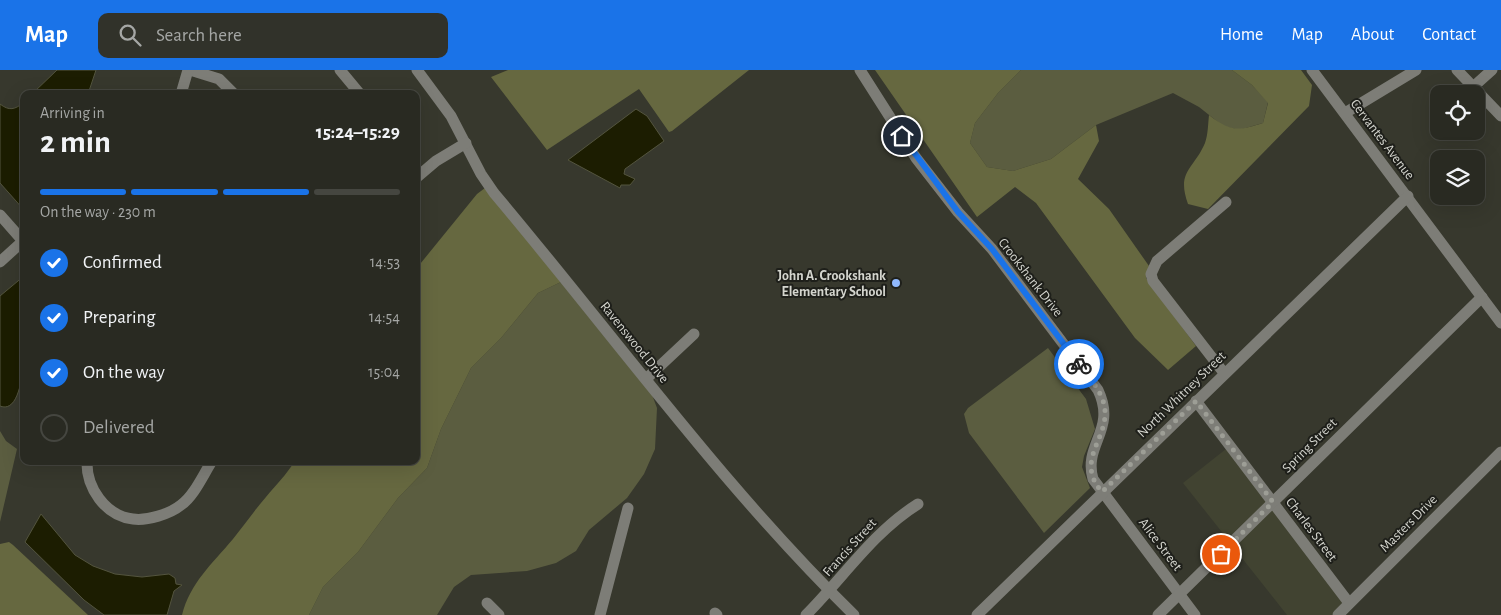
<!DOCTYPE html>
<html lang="en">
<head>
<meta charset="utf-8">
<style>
  :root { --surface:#292a22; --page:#31322a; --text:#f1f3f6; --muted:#a5a7a5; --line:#454640; --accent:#1a73e8 }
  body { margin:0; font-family:"Alegreya Sans",sans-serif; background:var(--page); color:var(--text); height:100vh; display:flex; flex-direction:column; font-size:19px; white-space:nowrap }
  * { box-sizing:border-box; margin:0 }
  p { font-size:16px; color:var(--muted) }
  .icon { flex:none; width:28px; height:28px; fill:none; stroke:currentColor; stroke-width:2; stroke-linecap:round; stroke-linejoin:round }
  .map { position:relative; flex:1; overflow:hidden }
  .drawer { position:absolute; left:20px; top:20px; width:400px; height:375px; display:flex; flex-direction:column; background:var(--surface); border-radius:10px; box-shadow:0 5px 20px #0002,0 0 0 1px var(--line) }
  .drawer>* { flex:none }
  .buttons { position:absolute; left:1430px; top:15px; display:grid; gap:10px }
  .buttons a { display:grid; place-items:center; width:55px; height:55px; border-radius:10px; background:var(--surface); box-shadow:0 5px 20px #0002,0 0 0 1px var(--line); font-size:25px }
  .pin { position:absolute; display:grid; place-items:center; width:42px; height:42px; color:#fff; margin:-21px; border:2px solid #fff; border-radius:50%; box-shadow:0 1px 5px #0007 }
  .courier { position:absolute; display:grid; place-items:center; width:50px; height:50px; margin:-25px; border:4px solid #1a73e8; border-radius:50%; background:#fff; color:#222; box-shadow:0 1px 6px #0007 }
  .overview em { font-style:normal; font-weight:600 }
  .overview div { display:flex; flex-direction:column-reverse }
  .overview { display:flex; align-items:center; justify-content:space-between; height:85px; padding:0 20px }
  h1 { font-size:32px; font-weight:600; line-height:38px }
  .bar { display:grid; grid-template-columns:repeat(4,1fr); gap:8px 5px; align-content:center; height:60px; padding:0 20px }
  .bar i { height:6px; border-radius:4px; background:var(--line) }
  .bar .on { background:var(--accent) }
  .bar p { grid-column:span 4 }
  ol { padding:0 20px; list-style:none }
  li { display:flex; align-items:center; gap:15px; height:55px }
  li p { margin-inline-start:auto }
  li .icon { padding:5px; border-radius:50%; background:var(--accent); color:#fff; stroke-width:4 }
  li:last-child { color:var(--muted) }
  li i { width:28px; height:28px; border:2px solid var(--line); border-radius:50% }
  header { display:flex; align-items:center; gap:30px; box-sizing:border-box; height:70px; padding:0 25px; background:var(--accent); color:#fff }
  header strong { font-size:24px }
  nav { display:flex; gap:28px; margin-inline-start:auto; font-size:18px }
  .search { width:350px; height:45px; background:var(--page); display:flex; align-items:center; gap:12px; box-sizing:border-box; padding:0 18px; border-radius:10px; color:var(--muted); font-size:19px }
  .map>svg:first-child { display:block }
  .built { fill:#414331 }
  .green { fill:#5b5d40 }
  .forest { fill:#666840 }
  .water { fill:#1c1d01; stroke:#53543e }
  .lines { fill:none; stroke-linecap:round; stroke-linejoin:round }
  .minor { stroke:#7d7d77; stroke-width:11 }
  .done { stroke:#9d9e96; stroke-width:5; stroke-dasharray:0 9 }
  .route { stroke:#1a73e8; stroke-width:6 }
  .poi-dot { fill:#90b8fd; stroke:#1e1f1a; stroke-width:2 }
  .labels { text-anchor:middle; stroke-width:4; stroke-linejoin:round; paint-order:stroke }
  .street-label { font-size:14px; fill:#d4d5ce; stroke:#1e1f1a }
  .poi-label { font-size:14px; font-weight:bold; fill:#d4d5ce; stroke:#1e1f1a; text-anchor:end }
</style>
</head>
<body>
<header>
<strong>Map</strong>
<div class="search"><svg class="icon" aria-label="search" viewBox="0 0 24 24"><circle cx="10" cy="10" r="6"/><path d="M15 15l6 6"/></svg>Search here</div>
<nav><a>Home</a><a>Map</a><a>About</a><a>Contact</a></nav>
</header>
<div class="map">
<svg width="1501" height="545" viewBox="0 0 1501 545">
  <rect width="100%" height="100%" fill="#37382d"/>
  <g class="built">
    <path d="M1226 379 1267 432 1229 471 1183 413Z"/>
    <path d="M1272 439 1343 533 1332 545H1287L1234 478Z"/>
  </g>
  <g class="green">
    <path d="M1021 0H1232L1252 15 1268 32 1263 53 1239 60 1223 56 1199 37 1173 23 1096 55 1051 89 1013 101 987 97 970 73 975 53 998 23Z"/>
    <path d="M561 212 651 322 657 338 655 379 644 404 627 428 589 460 576 481 556 493 527 501 471 505 454 517 437 545H309L323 517 358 482 398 428 427 398 441 359 471 298 501 268 538 223Z"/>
    <path d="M1048 278 1086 329 1095 359 1084 386 1082 397 1090 418 1044 463 969 363 964 344 968 338Z"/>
    <path d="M0 361 6 371 17 379 0 452Z"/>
  </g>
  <g class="forest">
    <path d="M508 0H749L672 61 669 62 639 19 547 80 491 7Z"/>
    <path d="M875 0H1021L998 23 975 53 970 73 987 97 1013 101 1051 89 1096 55 1099 71 1078 109 1109 139 1149 196 1146 208 1196 276 1168 300 1135 268 1036 133 1015 117 977 147Z"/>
    <path d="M1232 0H1301L1312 15 1309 36 1208 139 1188 134C1176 101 1194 99 1205 73 1208 65 1208 54 1209 45 1231 62 1238 61 1263 53L1268 33 1252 15Z"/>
    <path d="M485 118 561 212 538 223 501 268 471 298 441 359 427 398 398 428 358 482 323 517 309 545H182C190 513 212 494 233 469 244 455 254 441 266 427 276 415 286 405 295 391H416V199L477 124Z"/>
    <path d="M9 472 13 475 88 545H0V474Z"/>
  </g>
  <g class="water">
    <path d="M57 0H96L88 24H32Z"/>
    <path d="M24 32V140L0 113V34C9 41 15 40 24 32Z"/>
    <path d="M636 39 647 46 664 71 625 99 624 104 635 109 630 115H621L620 118 568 90Z"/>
    <path d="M24 206C24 224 33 349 0 336V226Z"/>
    <path d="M41 444 75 485 93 496 115 504 142 507 169 504 175 508 176 514 182 515 174 521 167 545H104L84 530 25 472Z"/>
  </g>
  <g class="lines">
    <g class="minor">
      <path d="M190 0 219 9 234 24"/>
      <path d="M340 0 360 24"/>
      <path d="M417 0 451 46 481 104 494 123C613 264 722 416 854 545"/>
      <path d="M860 0 916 88 958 142 992 179 1098 320C1117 360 1083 374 1093 409L1195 545"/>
      <path d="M1312 0 1501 253"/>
      <path d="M1457 0 1501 46"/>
      <path d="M1473 17 1492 0"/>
      <path d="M181 24 188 0"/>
      <path d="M1345 43 1416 0"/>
      <path d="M416 108 436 91 466 73"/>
      <path d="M0 145 23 171 0 192"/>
      <path d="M1224 303 1153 211 1151 204 1157 191 1226 132"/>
      <path d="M646 309 694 264"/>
      <path d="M1196 331 1349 533"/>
      <path d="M87 391C86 417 105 446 133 449 147 451 170 444 181 435 194 426 203 405 212 391"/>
      <path d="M487 533 499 545"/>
      <path d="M715 543 717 545"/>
      <path d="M600 545 628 438"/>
      <path d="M806 545C843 508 873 462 918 434"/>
      <path d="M977 545 1408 126"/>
      <path d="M1158 545 1482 227"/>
      <path d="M1338 545 1501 382"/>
    </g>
  </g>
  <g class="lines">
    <path class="done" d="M1079 294C1088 306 1100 319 1104 334 1112 367 1073 389 1102 422L1196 331 1273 432 1221 484"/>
    <path class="route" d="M902 66 958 142 992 179 1079 294"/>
  </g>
  <circle class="poi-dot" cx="896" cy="213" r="5"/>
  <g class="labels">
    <g class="street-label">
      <text transform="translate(1383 69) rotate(53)" y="5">Cervantes Avenue</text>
      <text transform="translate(1031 207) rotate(52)" y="5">Crookshank Drive</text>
      <text transform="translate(635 272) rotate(51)" y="5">Ravenswood Drive</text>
      <text transform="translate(1181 324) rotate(-44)" y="5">North Whitney Street</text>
      <text transform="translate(1309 375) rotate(-45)" y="5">Spring Street</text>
      <text transform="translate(1408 453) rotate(-45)" y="5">Masters Drive</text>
      <text transform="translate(1312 459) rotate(53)" y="5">Charles Street</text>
      <text transform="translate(1161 474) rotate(53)" y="5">Alice Street</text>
      <text transform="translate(849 477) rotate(-48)" y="5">Francis Street</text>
    </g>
    <g class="poi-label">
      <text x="886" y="210">John A. Crookshank<tspan x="886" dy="16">Elementary School</tspan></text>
    </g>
  </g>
</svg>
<div class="buttons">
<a><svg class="icon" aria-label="locate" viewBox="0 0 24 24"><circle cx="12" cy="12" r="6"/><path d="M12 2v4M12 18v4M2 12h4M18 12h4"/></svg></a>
<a><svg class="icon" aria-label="layers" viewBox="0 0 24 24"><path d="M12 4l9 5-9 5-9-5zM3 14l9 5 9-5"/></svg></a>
</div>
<div class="pin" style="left:1221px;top:484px;background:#ea580c"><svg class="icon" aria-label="bag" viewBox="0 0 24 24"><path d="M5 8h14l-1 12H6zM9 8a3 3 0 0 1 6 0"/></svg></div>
<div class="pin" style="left:902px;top:66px;background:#1f2937"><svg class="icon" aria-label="home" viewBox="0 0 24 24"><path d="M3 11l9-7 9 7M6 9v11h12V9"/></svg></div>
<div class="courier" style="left:1079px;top:294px"><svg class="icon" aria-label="bike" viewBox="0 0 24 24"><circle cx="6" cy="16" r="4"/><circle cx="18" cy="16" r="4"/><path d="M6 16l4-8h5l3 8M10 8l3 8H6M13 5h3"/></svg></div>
<section class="drawer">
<div class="overview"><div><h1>2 min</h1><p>Arriving in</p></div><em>15:24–15:29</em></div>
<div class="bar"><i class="on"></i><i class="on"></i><i class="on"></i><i></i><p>On the way · 230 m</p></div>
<ol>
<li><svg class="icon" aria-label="check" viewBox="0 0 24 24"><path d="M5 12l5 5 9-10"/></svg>Confirmed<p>14:53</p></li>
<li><svg class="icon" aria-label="check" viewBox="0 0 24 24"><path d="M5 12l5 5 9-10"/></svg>Preparing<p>14:54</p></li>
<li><svg class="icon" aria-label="check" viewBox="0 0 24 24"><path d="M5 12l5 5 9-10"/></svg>On the way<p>15:04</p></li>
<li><i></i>Delivered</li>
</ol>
</section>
</div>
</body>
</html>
